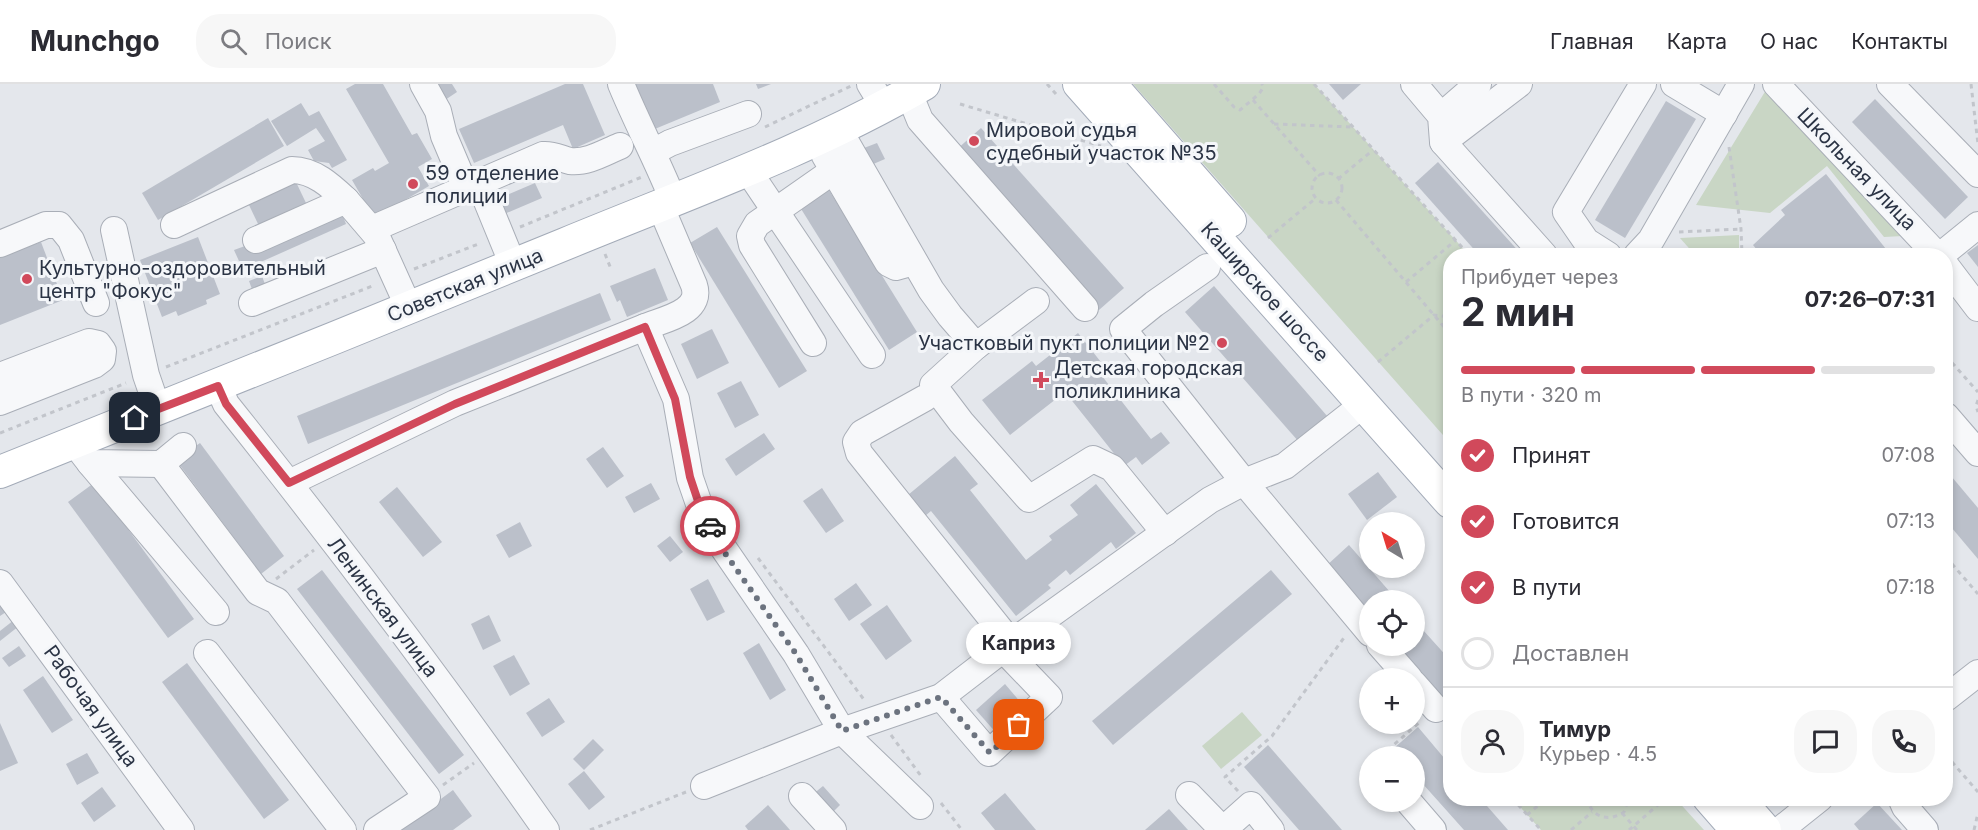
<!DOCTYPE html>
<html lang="ru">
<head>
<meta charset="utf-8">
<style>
  :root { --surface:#fff; --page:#f7f7f7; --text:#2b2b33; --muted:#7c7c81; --line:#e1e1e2; --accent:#d1495b }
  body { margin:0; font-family:Inter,sans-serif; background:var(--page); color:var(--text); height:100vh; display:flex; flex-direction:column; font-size:22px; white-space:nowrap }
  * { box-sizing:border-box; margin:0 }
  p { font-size:20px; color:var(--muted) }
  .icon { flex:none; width:33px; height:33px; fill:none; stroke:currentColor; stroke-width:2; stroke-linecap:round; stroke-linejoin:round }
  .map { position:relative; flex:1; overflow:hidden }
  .panel { position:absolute; left:1443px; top:164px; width:510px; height:558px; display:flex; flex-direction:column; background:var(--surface); border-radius:24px; box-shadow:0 3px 9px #0003 }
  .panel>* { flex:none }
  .needle { width:39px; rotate:322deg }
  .tools { position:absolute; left:1359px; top:428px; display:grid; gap:12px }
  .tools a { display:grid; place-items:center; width:66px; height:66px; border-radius:50%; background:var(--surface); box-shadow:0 3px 9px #0003; font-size:30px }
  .pin { position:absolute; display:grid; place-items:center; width:51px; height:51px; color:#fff; margin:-26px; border-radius:12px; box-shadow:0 3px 9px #0006 }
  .courier { position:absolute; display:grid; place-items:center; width:60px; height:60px; margin:-30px; border:4px solid #d1495b; border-radius:50%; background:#fff; color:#222; box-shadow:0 2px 8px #0007 }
  .bubble { position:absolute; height:42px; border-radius:21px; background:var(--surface); box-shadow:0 3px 9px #0003; font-size:20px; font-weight:700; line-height:42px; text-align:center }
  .summary em { font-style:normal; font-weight:700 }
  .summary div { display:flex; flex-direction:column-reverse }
  .summary { display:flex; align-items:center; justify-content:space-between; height:102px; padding:0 18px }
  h1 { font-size:39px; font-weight:700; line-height:45px }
  .bar { display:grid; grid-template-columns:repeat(4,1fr); gap:9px 6px; align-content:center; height:72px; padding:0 18px }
  .bar i { height:8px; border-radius:4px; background:var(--line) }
  .bar .current { background:var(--accent) }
  .bar p { grid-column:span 4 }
  .line { display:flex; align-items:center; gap:15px; padding:0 18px; border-top:2px solid var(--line) }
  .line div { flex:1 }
  .round { display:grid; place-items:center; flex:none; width:63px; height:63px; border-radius:24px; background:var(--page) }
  ol { padding:0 18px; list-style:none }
  li { display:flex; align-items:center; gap:18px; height:66px }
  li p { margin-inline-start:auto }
  li .icon { padding:6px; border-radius:50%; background:var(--accent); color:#fff; stroke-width:4 }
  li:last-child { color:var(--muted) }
  li i { width:33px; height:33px; border:3px solid var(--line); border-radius:50% }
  header { display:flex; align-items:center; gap:36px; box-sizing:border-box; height:84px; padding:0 30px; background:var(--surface); border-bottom:2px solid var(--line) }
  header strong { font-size:28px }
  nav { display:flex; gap:33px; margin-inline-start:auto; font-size:21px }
  .search { width:420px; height:54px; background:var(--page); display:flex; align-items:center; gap:15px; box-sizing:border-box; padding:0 21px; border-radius:24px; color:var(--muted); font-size:22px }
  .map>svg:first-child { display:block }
  .green { fill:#c9d6c5 }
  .building { fill:#bbc0ca }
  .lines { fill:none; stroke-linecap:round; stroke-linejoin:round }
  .minor-casing { stroke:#a9aeb7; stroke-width:28 }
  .major-casing { stroke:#a3abb8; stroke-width:34 }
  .path { stroke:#c2c5cb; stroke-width:3; stroke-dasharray:4.5 4.5; stroke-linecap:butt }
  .minor { stroke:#f7f8fa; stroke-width:26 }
  .major { stroke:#fff; stroke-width:32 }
  .done { stroke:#6c737f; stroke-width:6; stroke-dasharray:0 10.8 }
  .route { stroke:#d1495b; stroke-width:8 }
  .poi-dot { fill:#d1495b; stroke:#f4f6f9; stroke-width:2 }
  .labels { text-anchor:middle; stroke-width:6; stroke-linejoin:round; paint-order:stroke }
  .poi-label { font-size:20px; fill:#2b3445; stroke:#f4f6f9; text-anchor:start }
  .street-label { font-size:20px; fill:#2b3445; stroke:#f4f6f9 }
</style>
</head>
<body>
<header>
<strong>Munchgo</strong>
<div class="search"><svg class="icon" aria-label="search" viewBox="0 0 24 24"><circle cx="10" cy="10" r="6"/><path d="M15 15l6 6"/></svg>Поиск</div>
<nav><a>Главная</a><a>Карта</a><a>О нас</a><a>Контакты</a></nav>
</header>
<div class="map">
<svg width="1978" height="746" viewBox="0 0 1978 746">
  <rect width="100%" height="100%" fill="#e4e7ec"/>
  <g class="green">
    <path d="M1133 0H1314L1469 171H1450V359Z"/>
    <path d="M1766 6 1903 152 1884 153 1827 82 1770 129 1696 121Z"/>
    <path d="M1739 151V171H1695L1680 154Z"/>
    <path d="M1242 628 1262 651 1221 685 1202 662Z"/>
    <path d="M1512 714H1675L1704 746H1541Z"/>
  </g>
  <g class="building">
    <path d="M355 0H383L412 51 417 49 432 75 418 83 429 102 374 134 352 96 373 84 375 87 389 79 346 5Z"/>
    <path d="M434 0H452L457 8 445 16Z"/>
    <path d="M565 0H583L605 51 573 65 563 41 474 79 459 45Z"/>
    <path d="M631 0H713L720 18 650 47Z"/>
    <path d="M756 0H771L758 5Z"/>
    <path d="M1329 0H1361L1343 16Z"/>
    <path d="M1875 15 1968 113 1945 135 1852 38Z"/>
    <path d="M1666 17 1696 35 1625 154 1595 136Z"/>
    <path d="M301 19 309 32 319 27 347 76 332 84 329 79 314 77 308 66 325 57 316 44 287 62 271 37Z"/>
    <path d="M268 34 284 62 158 136 142 109Z"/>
    <path d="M981 44 1124 204 1099 226 956 66Z"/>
    <path d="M877 59 885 75 871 81 864 64Z"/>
    <path d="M1438 78 1522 171H1479L1415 99Z"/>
    <path d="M1826 90 1886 165 1879 171H1761L1753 161 1785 131 1781 126Z"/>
    <path d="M296 98 306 119 259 142 249 121Z"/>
    <path d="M535 99 542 114 502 131 495 116Z"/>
    <path d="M827 103 917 248 889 266 798 120Z"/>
    <path d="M341 127 346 140 243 186 234 166Z"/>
    <path d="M717 143 807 287 779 304 690 159Z"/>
    <path d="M198 153 220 210 206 216 207 220 178 232 176 227 162 233 140 176Z"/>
    <path d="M41 158 63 216 0 241V173Z"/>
    <path d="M1978 161V183L1967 169Z"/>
    <path d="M655 184 668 216 627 233 620 216 617 218 610 202Z"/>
    <path d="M262 192 266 203 253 208 249 197Z"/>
    <path d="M1214 202 1328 333 1299 358 1185 228Z"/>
    <path d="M600 209 611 236 308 360 297 332Z"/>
    <path d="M712 245 729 279 697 295 681 260Z"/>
    <path d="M1078 249 1108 287 1102 292 1151 355 1161 348 1170 359 1142 381 1136 373 1124 382 1065 308 1010 351 982 316 1032 277 1036 282Z"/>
    <path d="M741 297 759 331 735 344 717 309Z"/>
    <path d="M764 349 775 365 736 392 725 375Z"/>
    <path d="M200 359 284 472 261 490 176 376Z"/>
    <path d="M603 363 624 392 607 404 586 375Z"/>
    <path d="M955 372 978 400 970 406 1026 476 1052 456 1049 452 1078 431 1070 421 1096 400 1136 449 1116 465 1111 458 1070 491 1066 486 1048 501 1051 504 1016 532 931 427 925 432 908 411Z"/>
    <path d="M1946 386 1978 424V475L1946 437Z"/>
    <path d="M1378 388 1397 413 1367 436 1348 410Z"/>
    <path d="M94 399 194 535 168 554 68 418Z"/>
    <path d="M651 399 660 415 634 429 625 413Z"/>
    <path d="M397 403 442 458 423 473 379 418Z"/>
    <path d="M822 404 844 437 826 449 803 417Z"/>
    <path d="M520 438 532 462 509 474 496 451Z"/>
    <path d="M670 452 683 468 670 478 657 462Z"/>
    <path d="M1349 461 1397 516H1370V533L1325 483Z"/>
    <path d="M322 486 464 671 439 690 297 505Z"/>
    <path d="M1271 486 1292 510 1113 661 1092 637Z"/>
    <path d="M708 495 725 528 707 537 690 505Z"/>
    <path d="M856 499 872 521 849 537 834 515Z"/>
    <path d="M0 520 6 528 0 532Z"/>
    <path d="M887 521 912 557 886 576 860 540Z"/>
    <path d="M489 531 501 557 483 566 471 540Z"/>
    <path d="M14 536 19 542 0 557V547Z"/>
    <path d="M1414 536 1450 576V617L1446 621 1394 561H1414Z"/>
    <path d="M759 559 786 606 770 616 743 569Z"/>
    <path d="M19 562 26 572 9 583 2 574Z"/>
    <path d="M514 571 530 600 510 612 493 582Z"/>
    <path d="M187 579 289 716 264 735 162 598Z"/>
    <path d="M43 592 73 636 52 649 23 606Z"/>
    <path d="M1005 600 1027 626 998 651 976 626Z"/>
    <path d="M549 614 565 638 542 653 526 629Z"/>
    <path d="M0 639 18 679 0 687Z"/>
    <path d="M1418 643 1450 681V714H1480L1508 746H1464L1414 690V672H1399L1393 665Z"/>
    <path d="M593 655 604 666 584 686 573 675Z"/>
    <path d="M1268 661 1342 746H1299L1244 683Z"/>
    <path d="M87 669 99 689 77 701 66 680Z"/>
    <path d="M584 687 605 713 589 726 568 700Z"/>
    <path d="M823 702 840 721 830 731 812 711Z"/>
    <path d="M102 703 116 722 94 738 81 719Z"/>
    <path d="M453 706 472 732 453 746H399Z"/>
    <path d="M1005 709 1036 746H995L981 729Z"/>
    <path d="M1877 719 1902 746H1859L1854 740Z"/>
    <path d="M768 721 790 746H748L745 742Z"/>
    <path d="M1169 725 1188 746H1145Z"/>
  </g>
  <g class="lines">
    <defs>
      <g id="minor">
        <path d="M423 0 438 27 444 52 466 104"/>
        <path d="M621 0C637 39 657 76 673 116"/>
        <path d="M870 0 884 23"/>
        <path d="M1414 0 1441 32 1443 58 1544 171"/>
        <path d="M1674 0 1724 30"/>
        <path d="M1776 0 1937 171"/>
        <path d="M1890 0 1978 90"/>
        <path d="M909 9 920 36 1085 224"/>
        <path d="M1441 32 1478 0"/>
        <path d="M839 46 931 206 950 232 976 262 1036 217"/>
        <path d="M1443 58 1519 0"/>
        <path d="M653 68 670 59 748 30"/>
        <path d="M825 72 888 179 896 183 914 178"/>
        <path d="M747 85 872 271"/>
        <path d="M479 98 513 181"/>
        <path d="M660 121 694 201C703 228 665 235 645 243L676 315 690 394 699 420 713 449 796 570 842 647 920 722"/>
        <path d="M174 141 292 86C314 86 331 102 346 116"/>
        <path d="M372 145 543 71C553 70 561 75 570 77 588 79 605 68 620 62"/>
        <path d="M114 146 146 291 158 326"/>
        <path d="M256 156 346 116 376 151 409 224"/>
        <path d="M0 160 46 141H59L71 156 96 219"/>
        <path d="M1608 171 1586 157 1566 128 1643 0"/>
        <path d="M1637 171 1651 156 1741 0"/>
        <path d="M1941 171 1978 141"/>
        <path d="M1946 182 1978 224"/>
        <path d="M1207 183 1154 220 1123 245 1244 398 1370 549"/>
        <path d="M252 219 383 166"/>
        <path d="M813 259 752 161 750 152 757 140 833 87"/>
        <path d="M976 262 933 301 961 338 1029 415 1093 375 1112 384 1165 449"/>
        <path d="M0 292 89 258 98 260 103 267 102 275 94 281 0 318"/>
        <path d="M218 302 226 320C337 459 444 601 546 746"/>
        <path d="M925 314 862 349 856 358 859 369 1011 559"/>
        <path d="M1946 332 1978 369"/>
        <path d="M83 370 90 379 161 380 183 362"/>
        <path d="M90 379 216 528"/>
        <path d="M161 380 258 508 277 517 427 713 377 746"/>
        <path d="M289 399 455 319 645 243"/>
        <path d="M0 499 181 746"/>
        <path d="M1380 561 1409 594"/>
        <path d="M207 569 343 746"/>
        <path d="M1414 600 1436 625"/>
        <path d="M941 613 989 669 1049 613 1003 565"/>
        <path d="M1946 614 1978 589"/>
        <path d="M704 702 842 647 941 613 1011 559 1210 416 1244 398 1285 382 1365 319"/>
        <path d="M1189 711 1223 746 1251 721 1271 746"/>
        <path d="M802 712 833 746"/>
        <path d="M1901 714 1905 723 1925 746"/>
        <path d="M1408 717 1433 746"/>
        <path d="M1780 746 1820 714"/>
      </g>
      <g id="major">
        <path d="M1079 0 1450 418"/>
        <path d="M1110 0 1230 137"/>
        <path d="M0 388C189 313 377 237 565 160 686 110 811 66 924 0"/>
        <path d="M1709 714 1737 746"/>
        <path d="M1737 714 1765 746"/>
      </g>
    </defs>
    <use href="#minor" class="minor-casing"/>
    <use href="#major" class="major-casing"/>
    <g class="path">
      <path d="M1047 0 1056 10"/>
      <path d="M1214 0 1234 23 1240 26 1259 10 1263 4 1262 0"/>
      <path d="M1314 0 1469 171"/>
      <path d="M1971 0 1978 60"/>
      <path d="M1253 16 1320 92"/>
      <path d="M960 20 1101 62"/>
      <path d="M1274 40 1352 43"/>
      <path d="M765 43 851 2"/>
      <path d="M1729 63 1741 145 1742 171"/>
      <circle cx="1327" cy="104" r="15"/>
      <path d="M1338 95 1373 66"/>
      <path d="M1336 116 1450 250"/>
      <path d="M520 143 642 93"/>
      <path d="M1679 148 1741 145"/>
      <path d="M1268 154 1316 114"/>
      <path d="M605 170 611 185"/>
      <path d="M414 185 481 159"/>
      <path d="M1406 198 1456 156"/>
      <path d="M1946 272 1978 308"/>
      <path d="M1378 278 1434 231 1450 233"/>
      <path d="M166 283 375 201"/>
      <path d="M1978 316 1976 322 1978 328"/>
      <path d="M0 349 126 299"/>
      <path d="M1446 355 1450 351"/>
      <path d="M1946 473 1978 510"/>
      <path d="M758 474 865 617"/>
      <path d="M276 495 314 466"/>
      <path d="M891 651 921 692"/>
      <path d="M1946 671 1978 708"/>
      <path d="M1381 672 1420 638"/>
      <path d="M443 701 474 679"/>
      <path d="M1238 707 1225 693 1272 652 1346 551"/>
      <path d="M1512 714 1541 746"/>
      <path d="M1587 714C1591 733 1608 739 1624 728L1629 714"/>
      <path d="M941 719 962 746"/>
      <path d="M1622 729 1637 746"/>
      <path d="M1527 731 1547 714"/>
      <path d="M590 746 686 708"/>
      <path d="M1571 746 1592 728"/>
      <path d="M1629 746 1666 714"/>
      <path d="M1974 746 1978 729"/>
    </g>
    <use href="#minor" class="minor"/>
    <use href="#major" class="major"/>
  </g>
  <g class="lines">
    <path class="done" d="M710 442 720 462 796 570 842 647 941 613 990 669 1019 641"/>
    <path class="route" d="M135 334 218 302 226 320 289 399 455 320 645 243 675 315 690 393 699 420 710 442"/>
  </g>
  <g class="poi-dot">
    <circle cx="974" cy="57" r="6"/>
    <circle cx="413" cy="100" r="6"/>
    <circle cx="27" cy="195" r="6"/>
    <circle cx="1222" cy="259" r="6"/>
    <path d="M1038 287h6v6h6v6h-6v6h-6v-6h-6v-6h6z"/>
  </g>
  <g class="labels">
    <g class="poi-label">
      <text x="986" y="53">Мировой судья<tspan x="986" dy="23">судебный участок №35</tspan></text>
      <text x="425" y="96">59 отделение<tspan x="425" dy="23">полиции</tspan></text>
      <text x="39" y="191">Культурно-оздоровительный<tspan x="39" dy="23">центр "Фокус"</tspan></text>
      <text x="1210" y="266" text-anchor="end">Участковый пукт полиции №2</text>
      <text x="1054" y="291">Детская городская<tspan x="1054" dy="23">поликлиника</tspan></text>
    </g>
    <g class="street-label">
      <text transform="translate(1857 85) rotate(46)" y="7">Школьная улица</text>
      <text transform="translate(465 201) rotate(-22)" y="7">Советская улица</text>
      <text transform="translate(1265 208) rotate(48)" y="7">Каширское шоссе</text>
      <text transform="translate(383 523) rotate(53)" y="7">Ленинская улица</text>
      <text transform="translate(91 622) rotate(54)" y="7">Рабочая улица</text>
    </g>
  </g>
</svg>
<div class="tools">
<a><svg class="needle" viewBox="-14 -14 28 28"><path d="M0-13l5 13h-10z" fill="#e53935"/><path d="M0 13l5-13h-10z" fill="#7c7c81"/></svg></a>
<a><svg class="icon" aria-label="locate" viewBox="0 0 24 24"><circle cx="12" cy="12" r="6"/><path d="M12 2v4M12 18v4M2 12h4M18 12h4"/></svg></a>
<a>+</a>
<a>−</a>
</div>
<div class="pin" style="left:1019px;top:641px;background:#ea580c"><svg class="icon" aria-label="bag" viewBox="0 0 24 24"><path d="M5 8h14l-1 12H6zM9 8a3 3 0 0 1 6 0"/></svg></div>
<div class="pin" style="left:135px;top:334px;background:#1f2937"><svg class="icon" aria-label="home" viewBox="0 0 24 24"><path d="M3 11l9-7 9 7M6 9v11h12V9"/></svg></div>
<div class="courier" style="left:710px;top:442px"><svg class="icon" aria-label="car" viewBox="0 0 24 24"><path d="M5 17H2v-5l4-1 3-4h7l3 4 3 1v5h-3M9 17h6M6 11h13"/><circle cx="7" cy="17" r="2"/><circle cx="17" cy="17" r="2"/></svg></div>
<div class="bubble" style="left:966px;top:538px;width:105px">Каприз</div>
<section class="panel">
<div class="summary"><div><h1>2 мин</h1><p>Прибудет через</p></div><em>07:26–07:31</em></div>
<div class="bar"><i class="current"></i><i class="current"></i><i class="current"></i><i></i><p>В пути · 320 m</p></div>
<ol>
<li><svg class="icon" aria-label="check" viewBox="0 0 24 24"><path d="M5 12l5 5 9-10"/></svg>Принят<p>07:08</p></li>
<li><svg class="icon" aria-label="check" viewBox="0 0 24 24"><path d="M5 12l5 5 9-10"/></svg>Готовится<p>07:13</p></li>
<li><svg class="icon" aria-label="check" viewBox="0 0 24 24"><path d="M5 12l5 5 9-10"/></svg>В пути<p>07:18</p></li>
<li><i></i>Доставлен</li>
</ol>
<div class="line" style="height:108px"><a class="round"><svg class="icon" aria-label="person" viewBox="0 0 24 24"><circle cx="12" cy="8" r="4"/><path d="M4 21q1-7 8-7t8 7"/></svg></a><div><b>Тимур</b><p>Курьер · 4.5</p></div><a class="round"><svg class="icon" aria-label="chat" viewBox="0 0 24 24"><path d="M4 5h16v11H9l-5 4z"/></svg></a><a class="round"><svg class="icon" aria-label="phone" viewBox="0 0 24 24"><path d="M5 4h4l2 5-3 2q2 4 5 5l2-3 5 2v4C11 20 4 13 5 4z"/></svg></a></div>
</section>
</div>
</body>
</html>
